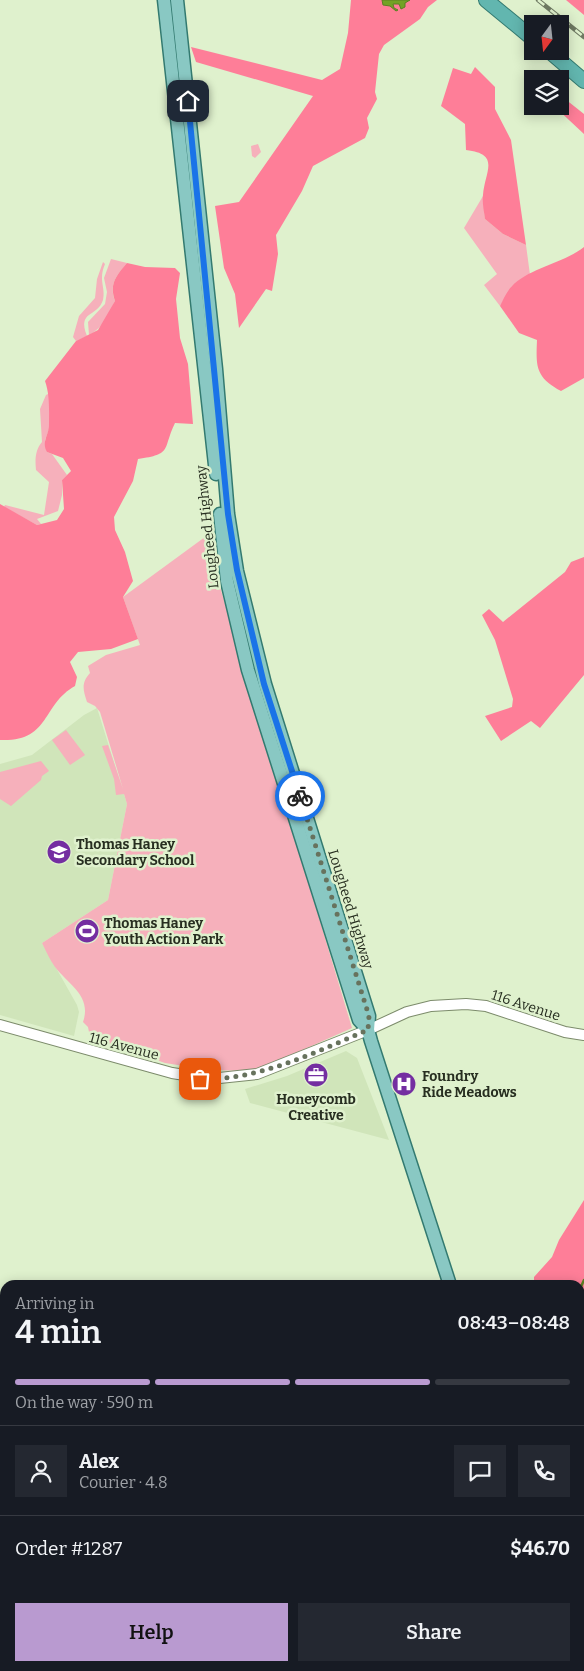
<!DOCTYPE html>
<html lang="en">
<head>
<meta charset="utf-8">
<style>
  :root { --surface:#171b24; --page:#242831; --text:#f1f3f6; --muted:#9ea1a6; --line:#363941; --accent:#b99ad0 }
  body { margin:0; font-family:Bitter,serif; background:var(--page); color:var(--text); height:100vh; display:flex; flex-direction:column; font-size:19px; white-space:nowrap }
  * { box-sizing:border-box; margin:0 }
  p { font-size:16px; color:var(--muted) }
  .icon { flex:none; width:28px; height:28px; fill:none; stroke:currentColor; stroke-width:2; stroke-linecap:round; stroke-linejoin:round }
  .map { position:relative; flex:1; overflow:hidden }
  .details { position:absolute; left:0px; top:1280px; width:585px; height:391px; display:flex; flex-direction:column; background:var(--surface); border-radius:15px 15px 0 0; box-shadow:0 2px 12px #0003 }
  .details>* { flex:none }
  .needle { width:32px; rotate:195deg }
  .buttons { position:absolute; left:524px; top:15px; display:grid; gap:10px }
  .buttons a { display:grid; place-items:center; width:45px; height:45px; border-radius:0px; background:var(--surface); box-shadow:0 2px 12px #0003; font-size:25px }
  .pin { position:absolute; display:grid; place-items:center; width:42px; height:42px; color:#fff; margin:-21px; border-radius:10px; box-shadow:0 2px 8px #0006 }
  .courier { position:absolute; display:grid; place-items:center; width:50px; height:50px; margin:-25px; border:4px solid #1a73e8; border-radius:50%; background:#fff; color:#222; box-shadow:0 1px 6px #0007 }
  .overview em { font-style:normal; font-weight:600 }
  .overview div { display:flex; flex-direction:column-reverse }
  .overview { display:flex; align-items:center; justify-content:space-between; height:85px; padding:0 15px }
  h1 { font-size:32px; font-weight:600; line-height:38px }
  .bar { display:grid; grid-template-columns:repeat(4,1fr); gap:8px 5px; align-content:center; height:60px; padding:0 15px }
  .bar i { height:6px; border-radius:4px; background:var(--line) }
  .bar .selected { background:var(--accent) }
  .bar p { grid-column:span 4 }
  .line { display:flex; align-items:center; gap:12px; padding:0 15px; border-top:1px solid var(--line) }
  .line div { flex:1 }
  .round { display:grid; place-items:center; flex:none; width:52px; height:52px; border-radius:0px; background:var(--page) }
  .action { display:flex; gap:10px; margin-top:auto; padding:10px 15px }
  .action a { flex:1; height:58px; border-radius:0px; background:var(--accent); color:#111; font-size:20px; font-weight:600; line-height:58px; text-align:center }
  .action a+a { background:var(--page); color:var(--text) }
  .map>svg:first-child { display:block }
  .built { fill:#d0e5ba }
  .green { fill:#f6b0bb }
  .forest { fill:#fe7e98 }
  .water { fill:#73a225; stroke:#5c7f24 }
  .lines { fill:none; stroke-linecap:round; stroke-linejoin:round }
  .stream { stroke:#5c7f24; stroke-width:2.5 }
  .tertiary-casing { stroke:#7c8b6b; stroke-width:12 }
  .primary-casing { stroke:#337a70; stroke-width:15 }
  .trunk-casing { stroke:#337a70; stroke-width:16 }
  .tertiary { stroke:#fff; stroke-width:10 }
  .primary { stroke:#89c8c3; stroke-width:12 }
  .trunk { stroke:#62b6af; stroke-width:14 }
  .rail-casing { stroke:#6e7962; stroke-width:4.5 }
  .rail { stroke:#dff1cd; stroke-width:2.5; stroke-dasharray:8; stroke-linecap:butt }
  .done { stroke:#67725d; stroke-width:5; stroke-dasharray:0 9 }
  .route { stroke:#1a73e8; stroke-width:6 }
  .labels { text-anchor:middle; stroke-width:5; stroke-linejoin:round; paint-order:stroke }
  .street-label { font-size:14px; fill:#272e20; stroke:#dff1cd }
  .poi-label { font-size:14px; font-weight:bold; fill:#272e20; stroke:#dff1cd; text-anchor:start }
</style>
</head>
<body>
<div class="map">
<svg width="584" height="1671" viewBox="0 0 584 1671">
  <rect width="100%" height="100%" fill="#dff1cd"/>
  <g class="built">
    <path d="M97 708 127 804 108 900 42 943 77 1005 79 1012 74 1036 0 1015V764L32 755 84 715Z"/>
    <path d="M346 1051 357 1058 389 1140 250 1103 245 1089 287 1076Z"/>
    <path d="M580 1375 584 1378V1402L580 1404Z"/>
    <path d="M584 1406V1521L582 1525 580 1526V1409Z"/>
    <path d="M584 1623V1671H566L567 1666H580V1628Z"/>
  </g>
  <g class="green">
    <path d="M258 144 261 152 255 158 252 156 251 146Z"/>
    <path d="M483 196 485 219 503 234 526 245 530 275 512 286 500 306 484 285 497 274 464 228Z"/>
    <path d="M111 259 127 263C116 276 109 284 115 301 109 314 103 328 89 335L88 322 105 304 107 292 104 278Z"/>
    <path d="M103 262 105 264C98 280 106 288 103 300 97 318 77 310 87 336L76 341 73 337 79 316 95 298 97 279Z"/>
    <path d="M50 393V427L45 440 47 452 52 454 67 475 62 480V495L58 511 37 519 41 524 37 525 4 507 5 505 44 515 49 482 36 470C35 460 35 450 42 442L40 409 46 395Z"/>
    <path d="M205 537 352 1028 271 1064 250 1071 210 1070 165 1063 90 1037 88 1027 83 1022C92 996 69 985 55 967 50 960 46 951 42 943L108 900 127 804 124 794 116 795 114 779 102 746 108 745 123 789 100 712 95 706 87 702C83 690 81 683 90 673L88 666 106 655 140 645 123 597Z"/>
    <path d="M66 730 85 755 70 765 52 740Z"/>
    <path d="M41 761 49 771 42 776 41 780 11 806 0 799V772Z"/>
    <path d="M0 1586 5 1587V1666H46L45 1671H0Z"/>
  </g>
  <g class="forest">
    <path d="M351 0H437L428 7 420 19 384 45 379 54 375 92 377 99 367 118 369 128 365 138 313 166 302 191 276 235 278 254 272 291 266 289 239 328 235 294 224 268 215 206 239 202 313 96 196 62 191 47 322 80 340 69 348 33Z"/>
    <path d="M566 0H584V15Z"/>
    <path d="M475 67 495 87V109L511 140 526 245 503 234 485 219C484 211 482 203 483 195 485 171 501 154 466 150L465 124 441 106 453 68 471 74Z"/>
    <path d="M560 95 584 114V134L554 106H560Z"/>
    <path d="M584 247V378L561 391C535 377 536 366 537 340L519 333 500 306C503 300 507 291 512 286 529 268 564 263 584 247Z"/>
    <path d="M127 263 145 267 175 268 180 273 176 299 180 338 188 364 193 424 175 423C162 450 173 454 138 459L133 481 114 517 115 530 125 552 133 581 123 597 138 639 111 649 78 652 70 662 77 677 75 686C41 705 51 742 0 740V504L37 525 57 520 64 509 62 480 71 471 63 458 47 452C41 442 49 435 49 425 49 411 50 395 45 381L76 341 98 330 115 301C109 284 116 276 127 263Z"/>
    <path d="M584 557V675L540 728 531 721 501 741 485 716 512 707 513 699 495 640 482 615 489 609 503 622 565 572 571 562Z"/>
    <path d="M584 1200V1318L580 1323V1285H534V1277L552 1257 559 1240Z"/>
  </g>
  <path class="water" d="M382 0H410L405 3V7L401 9 399 4H393L394 8 398 10 396 11 390 6 383 5Z"/>
  <g class="lines">
    <path class="stream" d="M580 1289 584 1280"/>
    <defs>
      <g id="tertiary">
        <path d="M0 1025 172 1073 210 1079 257 1074 368 1030 407 1012 431 1006 466 1004 486 1006 565 1032 584 1035"/>
        <path d="M556 1671 557 1666"/>
      </g>
      <g id="primary">
        <path d="M164 0 216 474"/>
        <path d="M177 0 216 369 228 514 237 571 265 684 369 1016 368 1030 371 1041 450 1285"/>
        <path d="M220 514 227 581 248 670 359 1020 368 1030"/>
        <path d="M580 1532 584 1530"/>
        <path d="M580 1571 584 1575"/>
        <path d="M580 1619 584 1617"/>
      </g>
      <g id="trunk">
        <path d="M486 0 532 38"/>
        <path d="M549 51 584 81"/>
      </g>
    </defs>
    <use href="#tertiary" class="tertiary-casing"/>
    <use href="#primary" class="primary-casing"/>
    <use href="#trunk" class="trunk-casing"/>
    <use href="#tertiary" class="tertiary"/>
    <use href="#primary" class="primary"/>
    <use href="#trunk" class="trunk"/>
    <defs>
      <path id="rail" d="M538 0 584 37"/>
    </defs>
    <use href="#rail" class="rail-casing"/>
    <use href="#rail" class="rail"/>
  </g>
  <g class="lines">
    <path class="done" d="M200 1079C258 1081 315 1052 368 1030L369 1016 300 796"/>
    <path class="route" d="M188 101 228 514 237 570 264 684 300 796"/>
  </g>
  <defs>
    <symbol id="school-disc" viewBox="-11 -11 22 22"><circle r="9.5" fill="#742ea1" stroke="#dff1cd"/><path d="M0-5L7-2L0 1L-7-2ZM-4 1L0 2.5L4 1V4Q0 6-4 4Z" fill="#fff"/></symbol>
    <symbol id="stadium-disc" viewBox="-11 -11 22 22"><circle r="9.5" fill="#742ea1" stroke="#dff1cd"/><path d="M0-5a6.5 5 0 1 0 0 10a6.5 5 0 1 0 0-10ZM-3.5-1.8h7v3.6h-7Z" fill="#fff"/></symbol>
    <symbol id="office-disc" viewBox="-11 -11 22 22"><circle r="9.5" fill="#742ea1" stroke="#dff1cd"/><path d="M-6-3h4V-5.5h4V-3h4V5H-6ZM-1-4.5V-3h2v-1.5ZM-6 0V1H6V0Z" fill="#fff"/></symbol>
    <symbol id="hospital-disc" viewBox="-11 -11 22 22"><circle r="9.5" fill="#742ea1" stroke="#dff1cd"/><path d="M-5-5h3v3.5h4V-5h3V5h-3V1.5h-4V5h-3Z" fill="#fff"/></symbol>
  </defs>
  <g fill-rule="evenodd">
    <use href="#school-disc" x="45" y="838" width="28" height="28"/>
    <use href="#stadium-disc" x="73" y="917" width="28" height="28"/>
    <use href="#office-disc" x="302" y="1061" width="28" height="28"/>
    <use href="#hospital-disc" x="390" y="1070" width="28" height="28"/>
  </g>
  <g class="labels">
    <g class="street-label">
      <text transform="translate(207 527) rotate(-96)" y="5">Lougheed Highway</text>
      <text transform="translate(351 909) rotate(73)" y="5">Lougheed Highway</text>
      <text transform="translate(526 1005) rotate(18)" y="5">116 Avenue</text>
      <text transform="translate(124 1046) rotate(15)" y="5">116 Avenue</text>
    </g>
    <g class="poi-label">
      <text x="76" y="849">Thomas Haney<tspan x="76" dy="16">Secondary School</tspan></text>
      <text x="104" y="928">Thomas Haney<tspan x="104" dy="16">Youth Action Park</tspan></text>
      <text x="422" y="1081">Foundry<tspan x="422" dy="16">Ride Meadows</tspan></text>
      <text x="316" y="1104" text-anchor="middle">Honeycomb<tspan x="316" dy="16">Creative</tspan></text>
    </g>
  </g>
</svg>
<div class="buttons">
<a><svg class="needle" viewBox="-14 -14 28 28"><path d="M0-13l5 13h-10z" fill="#e53935"/><path d="M0 13l5-13h-10z" fill="#9ea1a6"/></svg></a>
<a><svg class="icon" aria-label="layers" viewBox="0 0 24 24"><path d="M12 4l9 5-9 5-9-5zM3 14l9 5 9-5"/></svg></a>
</div>
<div class="pin" style="left:200px;top:1079px;background:#ea580c"><svg class="icon" aria-label="bag" viewBox="0 0 24 24"><path d="M5 8h14l-1 12H6zM9 8a3 3 0 0 1 6 0"/></svg></div>
<div class="pin" style="left:188px;top:101px;background:#1f2937"><svg class="icon" aria-label="home" viewBox="0 0 24 24"><path d="M3 11l9-7 9 7M6 9v11h12V9"/></svg></div>
<div class="courier" style="left:300px;top:796px"><svg class="icon" aria-label="bike" viewBox="0 0 24 24"><circle cx="6" cy="16" r="4"/><circle cx="18" cy="16" r="4"/><path d="M6 16l4-8h5l3 8M10 8l3 8H6M13 5h3"/></svg></div>
<section class="details">
<div class="overview"><div><h1>4 min</h1><p>Arriving in</p></div><em>08:43–08:48</em></div>
<div class="bar"><i class="selected"></i><i class="selected"></i><i class="selected"></i><i></i><p>On the way · 590 m</p></div>
<div class="line" style="height:90px"><a class="round"><svg class="icon" aria-label="person" viewBox="0 0 24 24"><circle cx="12" cy="8" r="4"/><path d="M4 21q1-7 8-7t8 7"/></svg></a><div><b>Alex</b><p>Courier · 4.8</p></div><a class="round"><svg class="icon" aria-label="chat" viewBox="0 0 24 24"><path d="M4 5h16v11H9l-5 4z"/></svg></a><a class="round"><svg class="icon" aria-label="phone" viewBox="0 0 24 24"><path d="M5 4h4l2 5-3 2q2 4 5 5l2-3 5 2v4C11 20 4 13 5 4z"/></svg></a></div>
<div class="line" style="height:65px"><div>Order #1287</div><b>$46.70</b></div>
<div class="action"><a>Help</a><a>Share</a></div>
</section>
</div>
</body>
</html>
